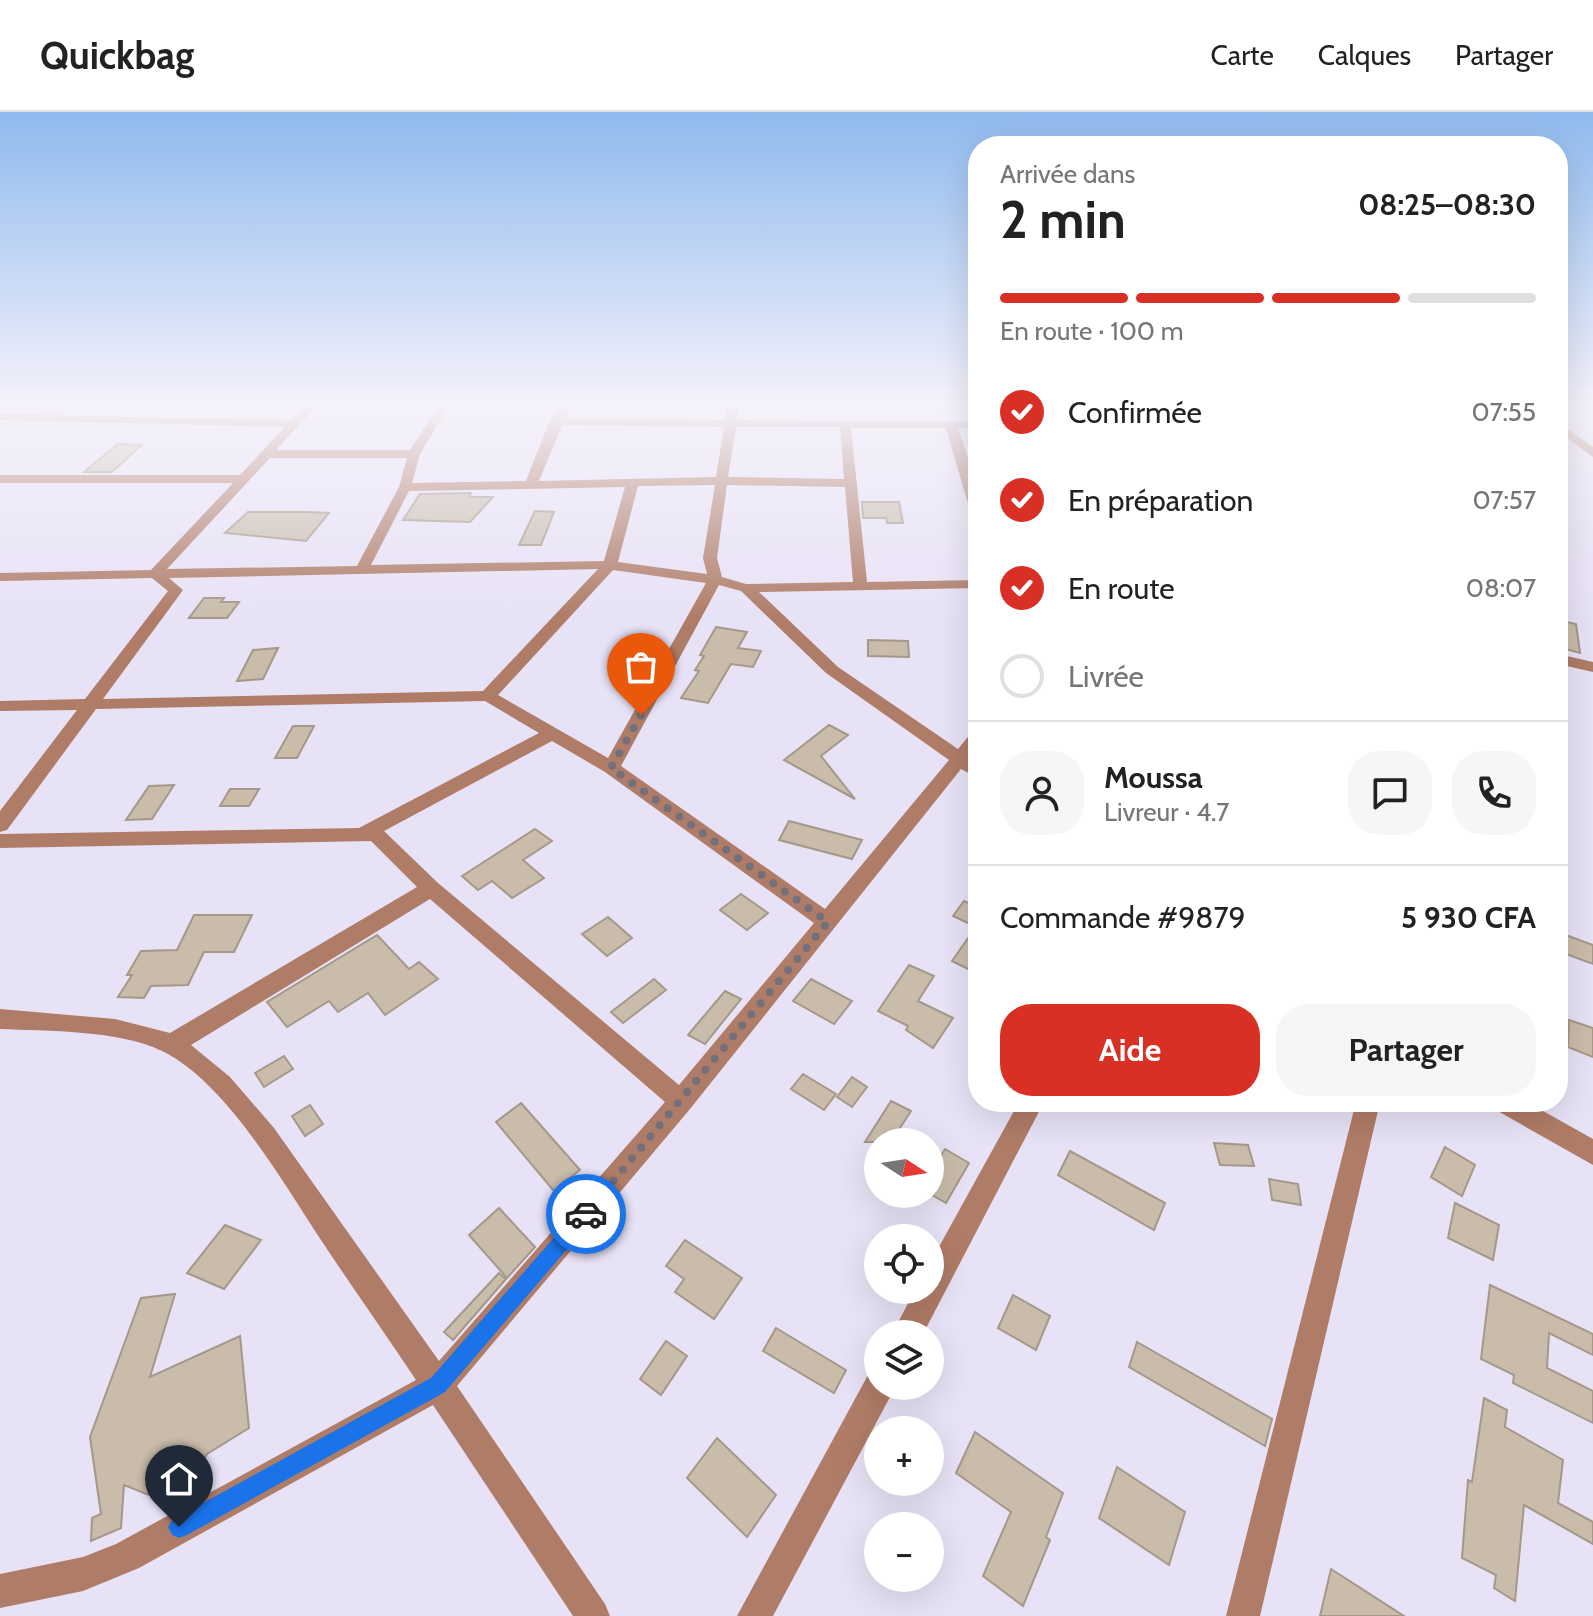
<!DOCTYPE html>
<html lang="fr">
<head>
<meta charset="utf-8">
<style>
  :root { --surface:#fff; --page:#f6f6f6; --text:#222; --muted:#767676; --line:#e0e0e0; --accent:#d93025 }
  body { margin:0; font-family:Cabin,sans-serif; background:var(--page); color:var(--text); height:100vh; display:flex; flex-direction:column; font-size:30px; white-space:nowrap }
  * { box-sizing:border-box; margin:0 }
  p { font-size:26px; color:var(--muted) }
  .icon { flex:none; width:44px; height:44px; fill:none; stroke:currentColor; stroke-width:2; stroke-linecap:round; stroke-linejoin:round }
  .map { position:relative; flex:1; overflow:hidden }
  .details { position:absolute; left:968px; top:24px; width:600px; height:976px; display:flex; flex-direction:column; background:var(--surface); border-radius:32px; box-shadow:0 8px 32px #0002 }
  .details>* { flex:none }
  .needle { width:52px; rotate:102deg }
  .tools { position:absolute; left:864px; top:1016px; display:grid; gap:16px }
  .tools a { display:grid; place-items:center; width:80px; height:80px; border-radius:50%; background:var(--surface); box-shadow:0 8px 32px #0002; font-size:40px }
  .pin { position:absolute; display:grid; place-items:center; width:68px; height:68px; color:#fff; margin:-82px -34px; border-radius:50% 50% 50% 0; rotate:-45deg; box-shadow:0 0 8px #0007 }
  .pin .icon { rotate:45deg }
  .courier { position:absolute; display:grid; place-items:center; width:80px; height:80px; margin:-40px; border:6px solid #1a73e8; border-radius:50%; background:#fff; color:#222; box-shadow:0 2px 10px #0007 }
  .head em { font-style:normal; font-weight:800 }
  .head div { display:flex; flex-direction:column-reverse }
  .head { display:flex; align-items:center; justify-content:space-between; height:136px; padding:0 32px }
  h1 { font-size:52px; font-weight:800; line-height:60px }
  .bar { display:grid; grid-template-columns:repeat(4,1fr); gap:12px 8px; align-content:center; height:96px; padding:0 32px }
  .bar i { height:10px; border-radius:6px; background:var(--line) }
  .bar .selected { background:var(--accent) }
  .bar p { grid-column:span 4 }
  .line { display:flex; align-items:center; gap:20px; padding:0 32px; border-top:2px solid var(--line) }
  .line div { flex:1 }
  .round { display:grid; place-items:center; flex:none; width:84px; height:84px; border-radius:32px; background:var(--page) }
  ol { padding:0 32px; list-style:none }
  li { display:flex; align-items:center; gap:24px; height:88px }
  li p { margin-inline-start:auto }
  li .icon { padding:8px; border-radius:50%; background:var(--accent); color:#fff; stroke-width:4 }
  li:last-child { color:var(--muted) }
  li i { width:44px; height:44px; border:4px solid var(--line); border-radius:50% }
  .primary-button { display:flex; gap:16px; margin-top:auto; padding:16px 32px }
  .primary-button a { flex:1; height:92px; border-radius:32px; background:var(--accent); color:#fff; font-size:32px; font-weight:800; line-height:92px; text-align:center }
  .primary-button a+a { background:var(--page); color:var(--text) }
  header { display:flex; align-items:center; gap:48px; box-sizing:border-box; height:112px; padding:0 40px; background:var(--surface); border-bottom:2px solid var(--line) }
  header strong { font-size:38px }
  nav { display:flex; gap:44px; margin-inline-start:auto; font-size:28px }
  .map>svg:first-child { display:block }
  .building { fill:#c9bcab; stroke:#a59888; stroke-width:2 }
  .lines { fill:none; stroke-linecap:round; stroke-linejoin:round }
  .minor { fill:#af7c67; fill-rule:evenodd }
  .route { fill:#1a73e8 }
  .done { stroke:#73707b; stroke-width:8; stroke-dasharray:0 14.4 }
</style>
</head>
<body>
<header>
<strong>Quickbag</strong>
<nav><a>Carte</a><a>Calques</a><a>Partager</a></nav>
</header>
<div class="map">
<svg width="1593" height="1504" viewBox="0 0 1593 1504">
  <rect width="100%" height="100%" fill="#e8e2f6"/>
  <g class="building">
    <path d="M118 332 142 333 112 360H84Z"/>
    <path d="M471 381 469 385H493L470 410 403 408 420 382Z"/>
    <path d="M862 390H899L903 411H887L886 406H863Z"/>
    <path d="M535 399 554 400 541 433H519Z"/>
    <path d="M248 400H307L329 401 306 429 225 421Z"/>
    <path d="M204 486H224L221 490H239L227 506H189Z"/>
    <path d="M1558 508 1576 512 1580 541 1558 535Z"/>
    <path d="M716 515 747 520 738 536 761 539 753 555 731 552 708 591 681 586 699 559 695 558 704 544 700 543Z"/>
    <path d="M868 528 908 529 909 545 868 544Z"/>
    <path d="M278 536 263 567 237 569 253 538Z"/>
    <path d="M829 613 848 623 821 644 855 687 784 648Z"/>
    <path d="M293 614H314L297 646H275Z"/>
    <path d="M174 673 152 707 126 708 149 674Z"/>
    <path d="M230 677H259L249 694H220Z"/>
    <path d="M789 709 862 728 852 747 779 728Z"/>
    <path d="M535 717 552 729 523 748 544 766 512 786 492 769 478 778 462 764Z"/>
    <path d="M741 782 768 801 747 818 720 798Z"/>
    <path d="M964 789 978 795 968 811 953 804Z"/>
    <path d="M194 803H252L234 840H204L188 873 151 874 144 886 118 885 132 863H127L141 839 177 838Z"/>
    <path d="M608 805 632 826 607 844 582 822Z"/>
    <path d="M978 812V862L952 849Z"/>
    <path d="M1563 822 1593 833V852L1561 840Z"/>
    <path d="M377 823 409 857 419 850 438 867 385 903 368 881 338 900 329 889 287 915 267 890Z"/>
    <path d="M909 853 934 864 918 889 953 906 933 936 906 918 908 914 878 899Z"/>
    <path d="M654 867 666 878 623 911 611 900Z"/>
    <path d="M811 867 852 889 834 912 793 889Z"/>
    <path d="M725 879 741 887 705 932 688 923Z"/>
    <path d="M1569 908 1593 916V945L1568 935Z"/>
    <path d="M284 944 293 957 264 975 255 961Z"/>
    <path d="M803 962 836 982 824 998 791 977Z"/>
    <path d="M852 965 867 975 852 995 837 985Z"/>
    <path d="M891 989 911 999 891 1030H865Z"/>
    <path d="M521 991 580 1058 554 1079 496 1010Z"/>
    <path d="M310 993 323 1012 305 1024 292 1004Z"/>
    <path d="M1214 1031 1248 1033 1254 1054 1220 1053Z"/>
    <path d="M1445 1035 1475 1053 1462 1084 1431 1065Z"/>
    <path d="M945 1037 969 1051 946 1091 930 1082V1044L938 1049Z"/>
    <path d="M1070 1039 1165 1091 1154 1118 1058 1063Z"/>
    <path d="M1269 1067 1298 1072 1301 1093 1272 1088Z"/>
    <path d="M1455 1091 1499 1113 1493 1148 1448 1126Z"/>
    <path d="M499 1096 535 1135 507 1166 469 1123Z"/>
    <path d="M225 1113 261 1128 224 1177 187 1161Z"/>
    <path d="M685 1128 742 1166 714 1207 675 1180 684 1167 666 1154Z"/>
    <path d="M499 1161 506 1167 453 1228 444 1220Z"/>
    <path d="M1490 1173 1593 1222V1243L1549 1221 1547 1256 1593 1279V1311L1513 1271 1514 1263 1481 1247Z"/>
    <path d="M175 1182 150 1265 240 1224 249 1316 207 1342 193 1365 172 1379 149 1383 124 1373 121 1416 91 1429 92 1406 101 1402 90 1325 141 1186Z"/>
    <path d="M1013 1183 1050 1204 1036 1238 998 1216Z"/>
    <path d="M776 1216 846 1258 834 1281 763 1239Z"/>
    <path d="M666 1229 687 1244 661 1283 640 1267Z"/>
    <path d="M1137 1230 1272 1307 1265 1334 1129 1255Z"/>
    <path d="M1484 1286 1507 1298 1505 1315 1563 1348 1558 1391 1593 1410V1432L1524 1393 1515 1489 1494 1476 1496 1463 1462 1446 1468 1368 1472 1370Z"/>
    <path d="M975 1320 1063 1381 1046 1425 1050 1428 1023 1494 983 1464 1011 1400 956 1361Z"/>
    <path d="M717 1326 776 1383 747 1425 687 1366Z"/>
    <path d="M1117 1355 1185 1400 1169 1453 1099 1406Z"/>
    <path d="M1331 1457 1404 1504H1320Z"/>
  </g>
  <g class="lines">
    <g class="minor">
      <path d="M304 295H316L276 338H410L438 295H448L420 342 412 371 526 369 549 310 559 295H570L565 307 725 308 728 295H738L737 308 978 310V316H958L978 374V406L971 402 946 316H851L867 470 978 468V476L759 480 838 555 958 637 972 620 978 618V636L970 646 978 651V666L961 657 690 997 457 1274 605 1492 610 1504H573L433 1293 139 1456 83 1479 0 1496V1462L83 1445 116 1432 416 1268C385 1221 352 1175 321 1128 282 1069 226 970 162 939 119 918 47 919 0 917V897L115 907 170 921 417 775 371 729 0 736V722L359 716 539 621 485 589 96 597 7 718 0 720V699L77 598 0 599V589L85 587 168 479 152 466 0 469V461L151 458 233 371H0V363H240L285 315 0 308V302L291 308ZM562 313 724 315 716 365 539 369ZM736 315H840L844 367 728 365ZM270 346H407L399 375 357 454 167 457ZM715 373 703 446 707 462 618 450 638 374ZM727 373 845 375 853 470 746 472 722 465 717 446ZM625 375 604 449 371 453 409 379ZM598 457 483 579 103 587 183 478 169 466ZM613 458 706 471 608 646 498 583ZM719 473 741 479 826 561 949 648 825 797 621 654ZM552 629 605 660 814 811 679 973 438 771 384 719ZM430 787 665 990 439 1249 274 1016 230 965 191 933Z"/>
      <path d="M1558 310 1593 335V345L1558 319Z"/>
      <path d="M1558 542 1593 550V560L1558 552Z"/>
      <path d="M1019 990H1044L923 1222H892L915 1178H930V1151Z"/>
      <path d="M1356 990H1380L1260 1504H1226Z"/>
      <path d="M1493 990H1527L1593 1027V1053L1496 998Z"/>
      <path d="M878 1259V1274H894L890 1285 773 1504H737L868 1263Z"/>
    </g>
  </g>
  <linearGradient id="sky" x2="0" y2="1"><stop stop-color="#8fbaee"/><stop offset="0.58" stop-color="#f5f2fb"/><stop offset="1" stop-color="#f5f2fb" stop-opacity="0"/></linearGradient>
  <rect width="1593" height="505" fill="url(#sky)"/>
  <path class="route" d="M586 1093 592 1096 595 1102 592 1108 445 1280 187 1423 179 1426 172 1423 168 1415 172 1408 431 1266 580 1096Z"/>
  <g class="lines">
    <path class="done" d="M586 1102 828 810 611 656 641 603"/>
  </g>
</svg>
<div class="tools">
<a><svg class="needle" viewBox="-14 -14 28 28"><path d="M0-13l5 13h-10z" fill="#e53935"/><path d="M0 13l5-13h-10z" fill="#767676"/></svg></a>
<a><svg class="icon" aria-label="locate" viewBox="0 0 24 24"><circle cx="12" cy="12" r="6"/><path d="M12 2v4M12 18v4M2 12h4M18 12h4"/></svg></a>
<a><svg class="icon" aria-label="layers" viewBox="0 0 24 24"><path d="M12 4l9 5-9 5-9-5zM3 14l9 5 9-5"/></svg></a>
<a>+</a>
<a>−</a>
</div>
<div class="pin" style="left:641px;top:603px;background:#ea580c"><svg class="icon" aria-label="bag" viewBox="0 0 24 24"><path d="M5 8h14l-1 12H6zM9 8a3 3 0 0 1 6 0"/></svg></div>
<div class="pin" style="left:179px;top:1415px;background:#1f2937"><svg class="icon" aria-label="home" viewBox="0 0 24 24"><path d="M3 11l9-7 9 7M6 9v11h12V9"/></svg></div>
<div class="courier" style="left:586px;top:1102px"><svg class="icon" aria-label="car" viewBox="0 0 24 24"><path d="M5 17H2v-5l4-1 3-4h7l3 4 3 1v5h-3M9 17h6M6 11h13"/><circle cx="7" cy="17" r="2"/><circle cx="17" cy="17" r="2"/></svg></div>
<section class="details">
<div class="head"><div><h1>2 min</h1><p>Arrivée dans</p></div><em>08:25–08:30</em></div>
<div class="bar"><i class="selected"></i><i class="selected"></i><i class="selected"></i><i></i><p>En route · 100 m</p></div>
<ol>
<li><svg class="icon" aria-label="check" viewBox="0 0 24 24"><path d="M5 12l5 5 9-10"/></svg>Confirmée<p>07:55</p></li>
<li><svg class="icon" aria-label="check" viewBox="0 0 24 24"><path d="M5 12l5 5 9-10"/></svg>En préparation<p>07:57</p></li>
<li><svg class="icon" aria-label="check" viewBox="0 0 24 24"><path d="M5 12l5 5 9-10"/></svg>En route<p>08:07</p></li>
<li><i></i>Livrée</li>
</ol>
<div class="line" style="height:144px"><a class="round"><svg class="icon" aria-label="person" viewBox="0 0 24 24"><circle cx="12" cy="8" r="4"/><path d="M4 21q1-7 8-7t8 7"/></svg></a><div><b>Moussa</b><p>Livreur · 4.7</p></div><a class="round"><svg class="icon" aria-label="chat" viewBox="0 0 24 24"><path d="M4 5h16v11H9l-5 4z"/></svg></a><a class="round"><svg class="icon" aria-label="phone" viewBox="0 0 24 24"><path d="M5 4h4l2 5-3 2q2 4 5 5l2-3 5 2v4C11 20 4 13 5 4z"/></svg></a></div>
<div class="line" style="height:104px"><div>Commande #9879</div><b>5 930 CFA</b></div>
<div class="primary-button"><a>Aide</a><a>Partager</a></div>
</section>
</div>
</body>
</html>
